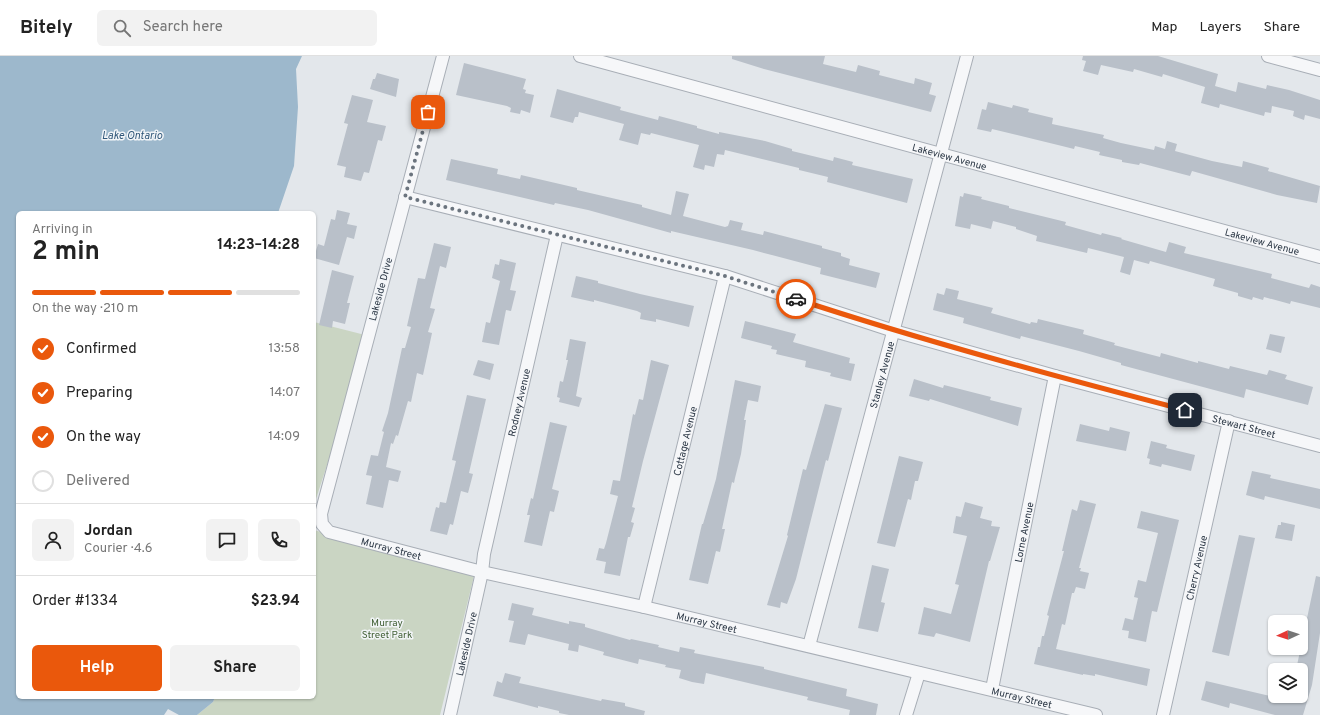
<!DOCTYPE html>
<html lang="en">
<head>
<meta charset="utf-8">
<style>
  :root { --surface:#fff; --page:#f2f2f2; --text:#222; --muted:#767676; --line:#e0e0e0; --accent:#ea580c }
  body { margin:0; font-family:Overpass,sans-serif; background:var(--page); color:var(--text); height:100vh; display:flex; flex-direction:column; font-size:15px; white-space:nowrap }
  * { box-sizing:border-box; margin:0 }
  p { font-size:13px; color:var(--muted) }
  .icon { flex:none; width:22px; height:22px; fill:none; stroke:currentColor; stroke-width:2; stroke-linecap:round; stroke-linejoin:round }
  .map { position:relative; flex:1; overflow:hidden }
  .sheet { position:absolute; left:16px; top:155px; width:300px; height:488px; display:flex; flex-direction:column; background:var(--surface); border-radius:6px; box-shadow:0 1px 3px #0004 }
  .sheet>* { flex:none }
  .needle { width:26px; rotate:267deg }
  .buttons { position:absolute; left:1268px; top:559px; display:grid; gap:8px }
  .buttons a { display:grid; place-items:center; width:40px; height:40px; border-radius:6px; background:var(--surface); box-shadow:0 1px 3px #0004; font-size:20px }
  .pin { position:absolute; display:grid; place-items:center; width:34px; height:34px; color:#fff; margin:-17px; border-radius:8px; box-shadow:0 2px 6px #0006 }
  .courier { position:absolute; display:grid; place-items:center; width:40px; height:40px; margin:-20px; border:3px solid #ea580c; border-radius:50%; background:#fff; color:#222; box-shadow:0 1px 5px #0007 }
  .head em { font-style:normal; font-weight:700 }
  .head div { display:flex; flex-direction:column-reverse }
  .head { display:flex; align-items:center; justify-content:space-between; height:68px; padding:0 16px }
  h1 { font-size:26px; font-weight:700; line-height:30px }
  .bar { display:grid; grid-template-columns:repeat(4,1fr); gap:6px 4px; align-content:center; height:48px; padding:0 16px }
  .bar i { height:5px; border-radius:3px; background:var(--line) }
  .bar .active { background:var(--accent) }
  .bar p { grid-column:span 4 }
  .line { display:flex; align-items:center; gap:10px; padding:0 16px; border-top:1px solid var(--line) }
  .line div { flex:1 }
  .round { display:grid; place-items:center; flex:none; width:42px; height:42px; border-radius:6px; background:var(--page) }
  ol { padding:0 16px; list-style:none }
  li { display:flex; align-items:center; gap:12px; height:44px }
  li p { margin-inline-start:auto }
  li .icon { padding:4px; border-radius:50%; background:var(--accent); color:#fff; stroke-width:4 }
  li:last-child { color:var(--muted) }
  li i { width:22px; height:22px; border:2px solid var(--line); border-radius:50% }
  .cta { display:flex; gap:8px; margin-top:auto; padding:8px 16px }
  .cta a { flex:1; height:46px; border-radius:6px; background:var(--accent); color:#fff; font-size:16px; font-weight:700; line-height:46px; text-align:center }
  .cta a+a { background:var(--page); color:var(--text) }
  header { display:flex; align-items:center; gap:24px; box-sizing:border-box; height:56px; padding:0 20px; background:var(--surface); border-bottom:1px solid var(--line) }
  header strong { font-size:19px }
  nav { display:flex; gap:22px; margin-inline-start:auto; font-size:14px }
  .search { width:280px; height:36px; background:var(--page); display:flex; align-items:center; gap:10px; box-sizing:border-box; padding:0 14px; border-radius:6px; color:var(--muted); font-size:15px }
  .map>svg:first-child { display:block }
  .green { fill:#cad5c3 }
  .water { fill:#9db8cc }
  .building { fill:#b9c0c9 }
  .lines { fill:none; stroke-linecap:round; stroke-linejoin:round }
  .street-casing { stroke:#a8aeb6; stroke-width:14 }
  .street { stroke:#f6f7f9; stroke-width:12 }
  .done { stroke:#6b747e; stroke-width:4; stroke-dasharray:0 7.2 }
  .route { stroke:#ea580c; stroke-width:5 }
  .labels { text-anchor:middle; stroke-width:3; stroke-linejoin:round; paint-order:stroke }
  .street-label { font-size:10px; fill:#2a3644; stroke:#f2f5f8 }
  .park-label { font-size:10px; fill:#426036; stroke:#f2f5f8 }
  .water-label { font-size:11px; font-style:italic; fill:#32587a; stroke:#f2f5f8 }
</style>
</head>
<body>
<header>
<strong>Bitely</strong>
<div class="search"><svg class="icon" aria-label="search" viewBox="0 0 24 24"><circle cx="10" cy="10" r="6"/><path d="M15 15l6 6"/></svg>Search here</div>
<nav><a>Map</a><a>Layers</a><a>Share</a></nav>
</header>
<div class="map">
<svg width="1320" height="659" viewBox="0 0 1320 659">
  <rect width="100%" height="100%" fill="#e3e7eb"/>
  <g class="green">
    <path d="M314 266 369 280 314 449Z"/>
    <path d="M314 474 474 520 440 659H197L213 646 215 641H314Z"/>
  </g>
  <path class="water" d="M0 0H302L296 13 298 51 294 110 278 157H18V641H215L213 646 197 659H179L168 653 164 659H0Z"/>
  <g class="building">
    <path d="M732 0H825L823 8 856 16 858 9 880 15 879 19 914 28 915 22 932 27 929 38 936 40 931 56 764 13 732 3Z"/>
    <path d="M1083 0H1158L1218 18 1215 30 1236 36 1238 26 1266 33 1267 29 1289 34 1320 44V63L1305 59 1304 64 1293 60 1294 55 1272 50 1271 57 1265 56 1264 60 1220 48 1219 52 1201 47 1205 31 1163 18 1162 21 1134 13 1133 16 1101 9 1098 19 1083 15 1086 5 1082 4Z"/>
    <path d="M464 7 526 23 523 33 526 34 525 37 534 39 530 57 521 54 520 58 510 56 511 52 507 50 456 39Z"/>
    <path d="M377 17 399 23 396 41 370 33 373 23H375Z"/>
    <path d="M557 33 621 51 620 54 658 64 659 60 697 70V72L719 78V76L765 85 792 93V95L833 105 834 101 853 106 852 109 913 123 907 147 827 126 828 121 799 114V112L725 94 724 99 717 98 714 111 705 109 704 114 693 111 699 89 651 77 650 79 641 77 638 89 619 84 624 68 579 56 578 61H575L573 67 550 61Z"/>
    <path d="M352 39 373 44 367 66 386 70 382 85 378 84 369 117 364 116 361 125 344 121 346 111 337 109 348 68 344 67Z"/>
    <path d="M988 46 1012 52 1013 49 1029 53 1028 56 1053 62 1052 68 1104 79 1103 82 1121 87 1154 94 1155 90 1165 93 1167 85 1177 88 1175 95 1212 105 1242 111 1243 105 1269 112 1268 115 1320 130 1317 147 1277 139 1192 115 1190 120 1140 107 1139 109 1122 106V104L1099 99 1100 96 1075 90 1074 93 1062 90 992 73 991 76 977 73 982 53 986 54Z"/>
    <path d="M451 103 498 113 497 118 520 123 521 119 577 132V134L642 149V151L671 159 676 135 689 138 683 160 725 171 728 170 730 164 743 167 741 174 763 179 764 175 822 190V192L841 197V200L850 203 849 209 880 217 876 232 820 218 821 212 753 194 671 175V177L588 154 555 147 554 149 446 124Z"/>
    <path d="M964 137 982 141 981 143 1009 150V152L1066 166 1065 169 1101 179 1102 177 1122 182 1121 183 1166 196 1169 186 1186 191 1184 197 1272 218 1271 222 1309 232 1311 228 1320 231V252L1291 245 1290 248 1264 241 1263 244 1253 241 1252 244 1238 240V237L1213 230 1215 223 1150 205 1149 208 1134 204 1130 219 1120 216 1124 201 1088 192 1087 197 1036 185 1037 180 1016 173V171L993 165 991 173 971 168 970 173 955 170 960 140 963 141Z"/>
    <path d="M337 154 350 157 347 168 357 170 354 183 347 181 339 209 314 202 318 188 324 190 331 163 335 164Z"/>
    <path d="M434 187 451 191 446 212 440 210 430 252 435 253 428 276 432 277 423 319 417 317 411 346 408 345 398 380 396 379 393 388 391 387 386 411 401 415 398 426 389 424 383 452 366 448 372 420 366 419 371 399 378 400 384 376 382 375 388 357 402 292H405L411 271 407 270 418 222 425 223Z"/>
    <path d="M500 203 516 207 510 234 516 235 511 255 506 254 499 289 482 286 486 266 490 267 500 225 492 222 495 208 499 209Z"/>
    <path d="M332 214 354 220 347 247H350L345 268 333 265 332 272 319 269Z"/>
    <path d="M576 220 598 225V227L640 238 694 250 689 271 656 263V266L640 263 641 257 637 255 594 244V246L571 241Z"/>
    <path d="M946 232 959 235 957 243 993 252 991 257 1030 268 1031 266 1037 267 1038 263 1084 274 1083 278 1115 287 1114 289 1160 301 1161 297 1198 307V305L1229 313 1230 310 1267 319 1269 314 1287 319 1285 323 1313 331 1308 349 1246 333 1244 342 1121 309V307L1079 295 1021 280 1020 283 963 267 964 262 933 254 937 237 944 239Z"/>
    <path d="M745 265 796 278 793 286 850 302 849 307 855 308 851 325 830 320 831 317 805 311 806 305 776 298 777 294 771 293 772 290 741 282Z"/>
    <path d="M1270 278 1285 281 1281 297 1266 293Z"/>
    <path d="M570 283 586 286 576 340 582 342 579 351 559 346 560 342 557 341 560 325 563 326 568 304H566Z"/>
    <path d="M478 304 494 308 490 324 473 319Z"/>
    <path d="M651 304 669 309 643 405 632 451 635 452 631 466 634 467 630 481H628L620 520 604 517 606 506 596 504 599 492 604 493 606 487 618 440 610 438 613 424 620 425 633 358 635 359 639 343 643 344Z"/>
    <path d="M914 323 943 332 944 329 991 341 990 344 1022 352 1018 370 930 343 929 345 909 340Z"/>
    <path d="M735 324 761 330 758 346 748 344 744 364H746L741 398 735 422 734 427 732 426 722 473H725L720 496 716 495 708 528 689 524 702 468H703L716 423Z"/>
    <path d="M467 339 486 343 469 417 473 418 468 437 461 435 453 469 450 468 447 479 430 475 436 451 439 452 440 446 446 447 456 405 452 404Z"/>
    <path d="M825 348 842 352 828 405 826 404 796 523 787 548 781 546 780 552 767 549 788 480 787 479 803 413 806 414Z"/>
    <path d="M550 366 567 370 552 433 559 435 554 456 550 455 542 490 524 486 530 459H527L531 442 533 443Z"/>
    <path d="M1080 368 1109 375 1110 371 1130 376 1126 395 1076 385Z"/>
    <path d="M1151 385 1167 389 1166 392 1195 399 1191 415 1162 408 1161 411 1149 408 1150 403 1147 402Z"/>
    <path d="M899 400 923 406 918 425H915L911 444 908 443 895 491 877 487Z"/>
    <path d="M1252 415 1271 419 1270 422 1320 433V453L1265 440 1264 444 1246 439Z"/>
    <path d="M1080 444 1096 448 1079 512H1081L1080 515 1089 517 1085 533 1076 531 1074 537H1072L1065 569 1062 568 1056 593 1150 613 1147 630 1095 618V620L1083 618V619L1034 608 1038 591H1040L1042 580H1044L1049 560 1047 559 1064 495H1062L1072 453 1077 455Z"/>
    <path d="M965 446 983 451 980 462 992 465 991 470 1000 471 990 505H989L970 586 936 577 934 581 918 578 924 551 951 558 959 529 955 528 967 480 953 477 956 460 961 461Z"/>
    <path d="M1141 455 1179 464 1157 556 1152 555 1146 586 1128 582 1129 575 1122 574 1125 562 1133 564 1138 542 1134 541 1138 524 1146 526 1158 477 1137 472Z"/>
    <path d="M1281 466 1295 469 1292 485 1275 482 1278 469H1281Z"/>
    <path d="M1239 479 1255 482 1229 600 1212 596Z"/>
    <path d="M872 509 889 513 881 546 885 547 878 576 858 572Z"/>
    <path d="M1316 520 1320 521V577L1312 629 1303 659H1275L1230 647 1229 652 1201 644 1206 625 1270 640H1301V614H1296Z"/>
    <path d="M512 547 534 552 532 559 569 568V565L585 568V571L630 584 631 583 659 589 658 591 679 596 680 591 695 594 694 597 764 611V613L847 633 846 640 878 648 876 659H849L850 654 807 644 808 641 706 617 704 628 692 626 679 622 681 614 665 611 666 609 639 603 638 608 603 599 604 596 579 589 578 596 568 594 569 588 528 578 525 589 509 586 514 565 508 564Z"/>
    <path d="M505 617 521 621 519 627 601 645 602 643 625 647V650L645 655 644 659H569L559 657V655L538 650V652L493 640 497 625 502 627Z"/>
  </g>
  <g class="lines">
    <defs>
      <g id="street">
        <path id="s1" d="M443 0 321 458 322 468 329 476 482 516 644 551 1096 659"/>
        <path id="s2" d="M580 0 1320 201"/>
        <path d="M1268 0 1320 14"/>
        <path id="s3" d="M405 141 725 220 894 275 1055 320 1320 390"/>
        <path id="s4" d="M644 551 725 220"/>
        <path id="s5" d="M809 590 967 0"/>
        <path id="s6" d="M992 633 1055 320"/>
        <path id="s7" d="M450 659 482 516 484 498 557 179"/>
        <path d="M906 659 919 617"/>
        <path id="s8" d="M1163 659 1229 365"/>
      </g>
    </defs>
    <use href="#street" class="street-casing"/>
    <use href="#street" class="street"/>
  </g>
  <g class="lines">
    <path class="done" d="M428 56 405 141 725 220 796 243"/>
    <path class="route" d="M796 243C924 285 1054 320 1185 354"/>
  </g>
  <g class="labels">
    <g class="street-label">
      <text dy="4" stroke="none"><textPath href="#s2" startOffset="383">Lakeview Avenue</textPath></text>
      <text dy="4" stroke="none"><textPath href="#s2" startOffset="707">Lakeview Avenue</textPath></text>
      <text transform="translate(380 233) rotate(-75)" y="4">Lakeside Drive</text>
      <text dy="4" stroke="none"><textPath href="#s5" startOffset="281">Stanley Avenue</textPath></text>
      <text dy="4" stroke="none"><textPath href="#s7" startOffset="320">Rodney Avenue</textPath></text>
      <text dy="4" stroke="none"><textPath href="#s3" startOffset="870">Stewart Street</textPath></text>
      <text dy="4" stroke="none"><textPath href="#s4" startOffset="171">Cottage Avenue</textPath></text>
      <text dy="4" stroke="none"><textPath href="#s6" startOffset="160">Lorne Avenue</textPath></text>
      <text dy="4" stroke="none"><textPath href="#s1" startOffset="559">Murray Street</textPath></text>
      <text dy="4" stroke="none"><textPath href="#s8" startOffset="151">Cherry Avenue</textPath></text>
      <text dy="4" stroke="none"><textPath href="#s1" startOffset="883">Murray Street</textPath></text>
      <text dy="4" stroke="none"><textPath href="#s7" startOffset="73">Lakeside Drive</textPath></text>
      <text dy="4" stroke="none"><textPath href="#s1" startOffset="1207">Murray Street</textPath></text>
    </g>
    <g class="park-label">
      <text x="387" y="570">Murray<tspan x="387" dy="12">Street Park</tspan></text>
    </g>
    <g class="water-label">
      <text x="132" y="83">Lake Ontario</text>
    </g>
  </g>
</svg>
<div class="buttons">
<a><svg class="needle" viewBox="-14 -14 28 28"><path d="M0-13l5 13h-10z" fill="#e53935"/><path d="M0 13l5-13h-10z" fill="#767676"/></svg></a>
<a><svg class="icon" aria-label="layers" viewBox="0 0 24 24"><path d="M12 4l9 5-9 5-9-5zM3 14l9 5 9-5"/></svg></a>
</div>
<div class="pin" style="left:428px;top:56px;background:#ea580c"><svg class="icon" aria-label="bag" viewBox="0 0 24 24"><path d="M5 8h14l-1 12H6zM9 8a3 3 0 0 1 6 0"/></svg></div>
<div class="pin" style="left:1185px;top:354px;background:#1f2937"><svg class="icon" aria-label="home" viewBox="0 0 24 24"><path d="M3 11l9-7 9 7M6 9v11h12V9"/></svg></div>
<div class="courier" style="left:796px;top:243px"><svg class="icon" aria-label="car" viewBox="0 0 24 24"><path d="M5 17H2v-5l4-1 3-4h7l3 4 3 1v5h-3M9 17h6M6 11h13"/><circle cx="7" cy="17" r="2"/><circle cx="17" cy="17" r="2"/></svg></div>
<section class="sheet">
<div class="head"><div><h1>2 min</h1><p>Arriving in</p></div><em>14:23–14:28</em></div>
<div class="bar"><i class="active"></i><i class="active"></i><i class="active"></i><i></i><p>On the way · 210 m</p></div>
<ol>
<li><svg class="icon" aria-label="check" viewBox="0 0 24 24"><path d="M5 12l5 5 9-10"/></svg>Confirmed<p>13:58</p></li>
<li><svg class="icon" aria-label="check" viewBox="0 0 24 24"><path d="M5 12l5 5 9-10"/></svg>Preparing<p>14:07</p></li>
<li><svg class="icon" aria-label="check" viewBox="0 0 24 24"><path d="M5 12l5 5 9-10"/></svg>On the way<p>14:09</p></li>
<li><i></i>Delivered</li>
</ol>
<div class="line" style="height:72px"><a class="round"><svg class="icon" aria-label="person" viewBox="0 0 24 24"><circle cx="12" cy="8" r="4"/><path d="M4 21q1-7 8-7t8 7"/></svg></a><div><b>Jordan</b><p>Courier · 4.6</p></div><a class="round"><svg class="icon" aria-label="chat" viewBox="0 0 24 24"><path d="M4 5h16v11H9l-5 4z"/></svg></a><a class="round"><svg class="icon" aria-label="phone" viewBox="0 0 24 24"><path d="M5 4h4l2 5-3 2q2 4 5 5l2-3 5 2v4C11 20 4 13 5 4z"/></svg></a></div>
<div class="line" style="height:52px"><div>Order #1334</div><b>$23.94</b></div>
<div class="cta"><a>Help</a><a>Share</a></div>
</section>
</div>
</body>
</html>
